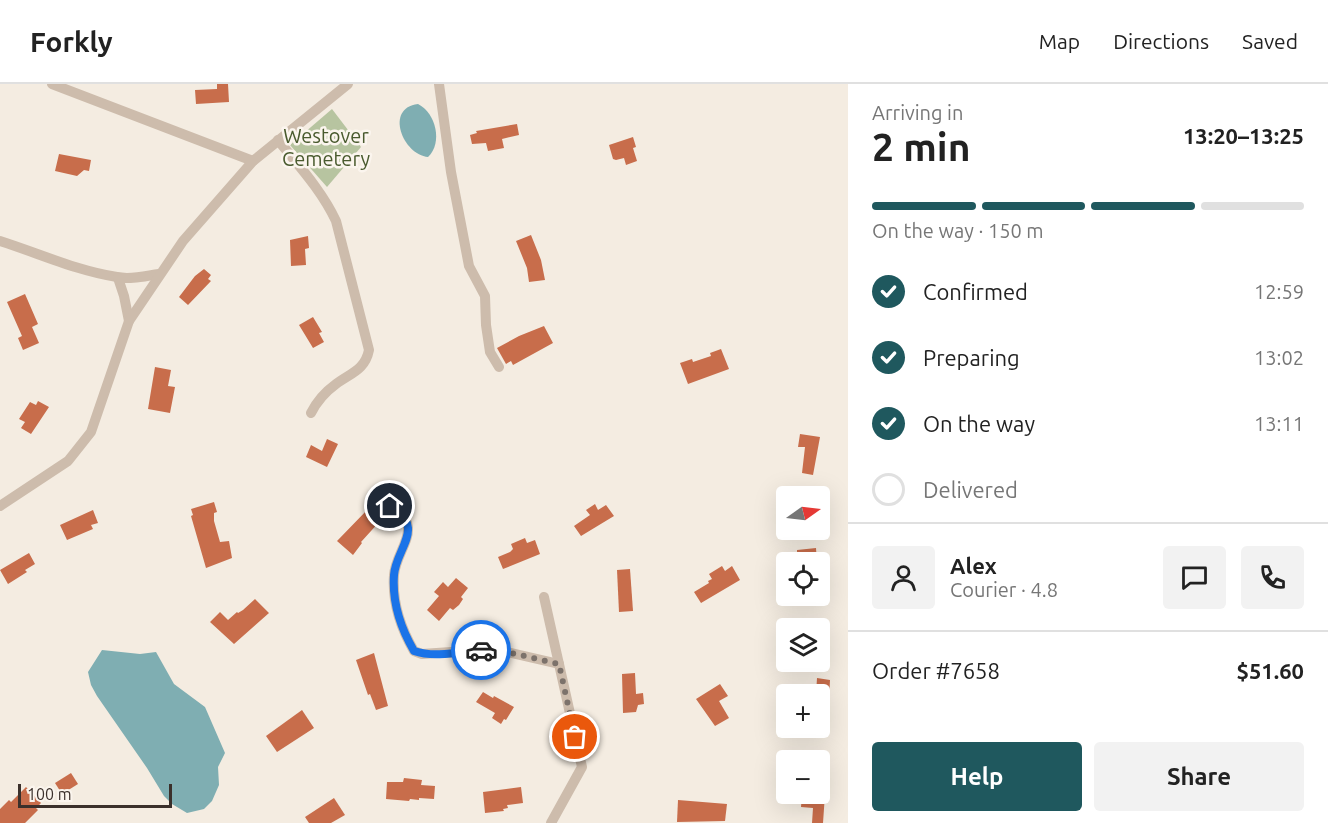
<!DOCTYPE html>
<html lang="en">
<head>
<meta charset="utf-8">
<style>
  :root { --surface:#fff; --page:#f2f2f2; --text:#222; --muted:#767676; --line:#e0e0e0; --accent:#1f585e }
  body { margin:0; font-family:Ubuntu,sans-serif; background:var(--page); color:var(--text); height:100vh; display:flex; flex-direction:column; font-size:22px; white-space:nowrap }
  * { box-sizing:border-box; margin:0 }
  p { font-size:20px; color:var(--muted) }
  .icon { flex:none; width:33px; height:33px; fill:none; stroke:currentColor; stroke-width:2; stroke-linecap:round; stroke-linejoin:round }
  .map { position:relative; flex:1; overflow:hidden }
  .panel { display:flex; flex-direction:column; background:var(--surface); width:480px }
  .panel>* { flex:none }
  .needle { width:39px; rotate:76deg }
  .buttons { position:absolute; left:776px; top:402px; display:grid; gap:12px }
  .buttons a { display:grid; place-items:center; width:54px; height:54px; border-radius:6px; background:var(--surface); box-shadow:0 6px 24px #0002; font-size:30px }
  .scale { position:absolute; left:18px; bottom:15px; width:154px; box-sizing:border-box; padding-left:6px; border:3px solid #3b302b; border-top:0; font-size:16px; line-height:21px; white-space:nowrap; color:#3b302b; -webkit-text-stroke:4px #fbf5ee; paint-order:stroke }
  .pin { position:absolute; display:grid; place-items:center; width:51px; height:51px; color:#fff; margin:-26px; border:3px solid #fff; border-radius:50%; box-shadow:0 2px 6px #0007 }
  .courier { position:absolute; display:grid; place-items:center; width:60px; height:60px; margin:-30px; border:4px solid #1a73e8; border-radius:50%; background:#fff; color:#222; box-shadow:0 2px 8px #0007 }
  .overview em { font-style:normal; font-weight:700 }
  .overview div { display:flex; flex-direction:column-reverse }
  .overview { display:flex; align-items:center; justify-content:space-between; height:102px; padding:0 24px }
  h1 { font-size:39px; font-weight:700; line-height:45px }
  .bar { display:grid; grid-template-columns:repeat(4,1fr); gap:9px 6px; align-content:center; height:72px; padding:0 24px }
  .bar i { height:8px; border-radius:4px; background:var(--line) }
  .bar .on { background:var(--accent) }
  .bar p { grid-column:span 4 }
  .line { display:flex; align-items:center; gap:15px; padding:0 24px; border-top:2px solid var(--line) }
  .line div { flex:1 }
  .round { display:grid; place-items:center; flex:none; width:63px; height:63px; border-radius:6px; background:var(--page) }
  ol { padding:0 24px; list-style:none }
  li { display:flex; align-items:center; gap:18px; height:66px }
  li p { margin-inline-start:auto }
  li .icon { padding:6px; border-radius:50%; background:var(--accent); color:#fff; stroke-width:4 }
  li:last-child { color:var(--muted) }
  li i { width:33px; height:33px; border:3px solid var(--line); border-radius:50% }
  .action { display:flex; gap:12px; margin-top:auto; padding:12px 24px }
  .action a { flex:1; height:69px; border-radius:6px; background:var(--accent); color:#fff; font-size:24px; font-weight:700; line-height:69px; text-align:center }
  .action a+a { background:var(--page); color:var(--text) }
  header { display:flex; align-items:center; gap:36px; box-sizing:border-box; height:84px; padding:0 30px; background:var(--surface); border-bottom:2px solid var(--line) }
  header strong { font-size:28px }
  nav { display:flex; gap:33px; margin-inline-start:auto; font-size:21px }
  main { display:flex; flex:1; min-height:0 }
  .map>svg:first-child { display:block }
  .green { fill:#b7c4a0 }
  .water { fill:#7faeb2 }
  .building { fill:#c86d4b }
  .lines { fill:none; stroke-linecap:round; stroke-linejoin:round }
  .minor { stroke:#cdbcac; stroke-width:10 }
  .done { stroke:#7c726b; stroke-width:6; stroke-dasharray:0 10.8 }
  .route { stroke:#1a73e8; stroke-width:8 }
  .labels { text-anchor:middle; stroke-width:5; stroke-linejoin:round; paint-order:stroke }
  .park-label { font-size:20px; fill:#495a2e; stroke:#fbf5ee }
</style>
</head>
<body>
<header>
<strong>Forkly</strong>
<nav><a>Map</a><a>Directions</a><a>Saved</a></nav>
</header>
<main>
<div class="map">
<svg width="848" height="739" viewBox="0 0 848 739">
  <rect width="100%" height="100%" fill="#f4ece1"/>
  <path class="green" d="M332 25 361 63 327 103 290 61Z"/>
  <g class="water">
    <path d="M418 20C436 29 443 59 428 73 403 71 384 24 418 20Z"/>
    <path d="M102 566 140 570 156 568 174 600 205 623 225 669 218 683 219 701 212 717 204 725 187 729 172 720 164 712 147 684 97 612 91 601 88 588Z"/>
  </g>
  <g class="building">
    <path d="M217 0H228L229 18 196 20 195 6 217 5Z"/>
    <path d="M517 40 519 51 502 55 504 64 488 67 486 59 472 60 470 51 477 49 476 47Z"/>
    <path d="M633 53 636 63 633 64 637 77 626 81 624 74 616 76 613 75 609 61Z"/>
    <path d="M59 70 91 76 89 87 84 86 77 92 55 87Z"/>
    <path d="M531 151 541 176 545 196 529 198 527 184 516 157Z"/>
    <path d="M308 152 309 164 305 165 306 181 291 182 290 156Z"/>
    <path d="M204 185 211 191 208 195 211 197 188 221 179 213 195 192Z"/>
    <path d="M25 210 38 240 32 243 39 259 23 266 18 254 22 252 7 218Z"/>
    <path d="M313 233 322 248 319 249 324 258 313 264 299 241Z"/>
    <path d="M544 242 553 259 513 281 511 277 506 280 497 264 519 252Z"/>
    <path d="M721 265 729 285 688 300 680 279 692 275 693 278 711 272 710 269Z"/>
    <path d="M155 283 171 286 168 302 175 303 170 329 148 325Z"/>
    <path d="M38 317 49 323 31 350 21 344 25 338 19 335 30 318 36 321Z"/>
    <path d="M800 350 820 353 813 391 802 389 805 363H798Z"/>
    <path d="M327 355 338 360 327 383 306 373 311 361 322 367Z"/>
    <path d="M214 418 217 428 214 429V437L220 458 229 457 232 474 206 484 191 432 193 431 191 425Z"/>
    <path d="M595 420 598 426 606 421 614 432 581 452 574 442 590 431 586 426Z"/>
    <path d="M369 424 381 436 361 458 362 459 353 471 337 457Z"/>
    <path d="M93 426 98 439 91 441 93 445 67 456 60 441Z"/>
    <path d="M525 454 527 459 535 456 540 470 503 485 498 473 510 468 513 465 511 460Z"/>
    <path d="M816 464 817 478H799L797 477V466Z"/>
    <path d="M29 469 35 480 25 486 27 488 8 500 0 486Z"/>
    <path d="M722 482 725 487 732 482 740 496 701 519 694 508 709 499 708 497 712 495 709 490Z"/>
    <path d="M630 485 633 527 619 528 617 486Z"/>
    <path d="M456 494 468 504 461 513 463 515 459 521 453 526 450 524 439 537 427 526 439 512 434 508 443 498 448 503Z"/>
    <path d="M255 515 269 529 234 560 210 538 220 528 228 536 237 528 238 529 243 526Z"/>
    <path d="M374 569 388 622 376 626 370 610 368 611 356 576Z"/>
    <path d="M635 589 636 610 643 609 644 620 638 621 636 628 623 629 622 590Z"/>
    <path d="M817 594 830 596 828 635H819V610H816Z"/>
    <path d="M720 600 728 612 719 617 729 634 715 642 696 615Z"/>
    <path d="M483 608 493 614 494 612 514 623 506 636 504 635 501 640 492 634 495 629 476 618Z"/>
    <path d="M302 626 314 644 277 668 266 652Z"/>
    <path d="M71 689 78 700 62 710 55 699Z"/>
    <path d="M404 694 422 696 421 701 435 702 434 715 419 714V716L410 715 409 717 386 715 387 698H403Z"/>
    <path d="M26 703 41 719 36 724 38 726 25 739H0V725L9 716 11 718Z"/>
    <path d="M521 703 523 719 507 721 508 724 503 725 504 727 485 729 483 708Z"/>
    <path d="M802 710H825L823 739H812L813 724 801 723Z"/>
    <path d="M334 714 345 731 331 739H309L305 733Z"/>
    <path d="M678 716 727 720 725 737 677 738Z"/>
  </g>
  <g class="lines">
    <g class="minor">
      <path d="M52 0 253 77"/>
      <path d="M439 0 451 88 469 182 485 212 486 241 490 268 499 283"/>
      <path d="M278 56C299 82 322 107 336 137L369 266C365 286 351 289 336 300 325 308 317 317 311 329"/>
      <path d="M0 157C38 169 77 187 117 193 131 196 145 192 159 190"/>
      <path d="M118 194 124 212 129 237"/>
      <path d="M390 421C427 443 396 464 394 491 392 519 400 543 414 567L422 570 480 566 507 568 559 580"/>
      <path d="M0 422 68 377 91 348 129 237 183 157 253 77 348 0"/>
      <path d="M544 513 582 683 551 739"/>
    </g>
  </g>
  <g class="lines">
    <path class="done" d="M481 566 507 568 559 580 575 653"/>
    <path class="route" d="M390 422C427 443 396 464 394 491 392 519 400 543 414 567 434 574 460 568 481 566"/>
  </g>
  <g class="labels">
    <g class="park-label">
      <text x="326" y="59">Westover<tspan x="326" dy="23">Cemetery</tspan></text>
    </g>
  </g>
</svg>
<div class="buttons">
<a><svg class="needle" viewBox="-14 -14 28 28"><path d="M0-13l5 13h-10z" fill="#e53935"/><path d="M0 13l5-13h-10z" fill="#767676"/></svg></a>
<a><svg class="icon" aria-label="locate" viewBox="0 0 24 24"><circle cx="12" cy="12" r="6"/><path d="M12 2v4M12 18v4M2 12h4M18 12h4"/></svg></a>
<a><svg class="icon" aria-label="layers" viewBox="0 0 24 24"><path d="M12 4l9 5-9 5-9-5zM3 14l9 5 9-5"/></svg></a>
<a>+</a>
<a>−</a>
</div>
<div class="scale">100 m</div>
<div class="pin" style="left:575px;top:653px;background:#ea580c"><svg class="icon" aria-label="bag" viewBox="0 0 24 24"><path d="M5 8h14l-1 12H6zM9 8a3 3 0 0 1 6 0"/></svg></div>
<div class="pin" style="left:390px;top:422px;background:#1f2937"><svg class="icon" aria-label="home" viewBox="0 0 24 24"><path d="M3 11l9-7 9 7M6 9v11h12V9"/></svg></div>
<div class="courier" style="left:481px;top:566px"><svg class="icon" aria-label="car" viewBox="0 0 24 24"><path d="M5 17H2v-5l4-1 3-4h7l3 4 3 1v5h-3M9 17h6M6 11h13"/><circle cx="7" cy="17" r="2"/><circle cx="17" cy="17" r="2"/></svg></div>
</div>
<section class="panel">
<div class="overview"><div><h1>2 min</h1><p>Arriving in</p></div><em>13:20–13:25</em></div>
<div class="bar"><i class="on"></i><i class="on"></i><i class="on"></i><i></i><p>On the way · 150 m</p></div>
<ol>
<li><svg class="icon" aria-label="check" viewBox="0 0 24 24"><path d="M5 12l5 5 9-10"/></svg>Confirmed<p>12:59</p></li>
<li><svg class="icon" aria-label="check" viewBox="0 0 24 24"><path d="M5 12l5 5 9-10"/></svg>Preparing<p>13:02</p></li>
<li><svg class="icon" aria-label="check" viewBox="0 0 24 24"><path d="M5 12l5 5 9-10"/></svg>On the way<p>13:11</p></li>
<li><i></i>Delivered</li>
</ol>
<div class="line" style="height:108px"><a class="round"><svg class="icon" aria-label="person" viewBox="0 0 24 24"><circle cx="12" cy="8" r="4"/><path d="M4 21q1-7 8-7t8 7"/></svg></a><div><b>Alex</b><p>Courier · 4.8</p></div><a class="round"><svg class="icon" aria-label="chat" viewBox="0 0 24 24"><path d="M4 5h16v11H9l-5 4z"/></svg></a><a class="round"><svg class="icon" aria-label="phone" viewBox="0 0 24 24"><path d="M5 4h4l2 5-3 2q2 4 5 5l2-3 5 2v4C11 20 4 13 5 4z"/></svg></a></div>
<div class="line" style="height:78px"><div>Order #7658</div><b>$51.60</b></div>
<div class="action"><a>Help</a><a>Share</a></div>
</section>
</main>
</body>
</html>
